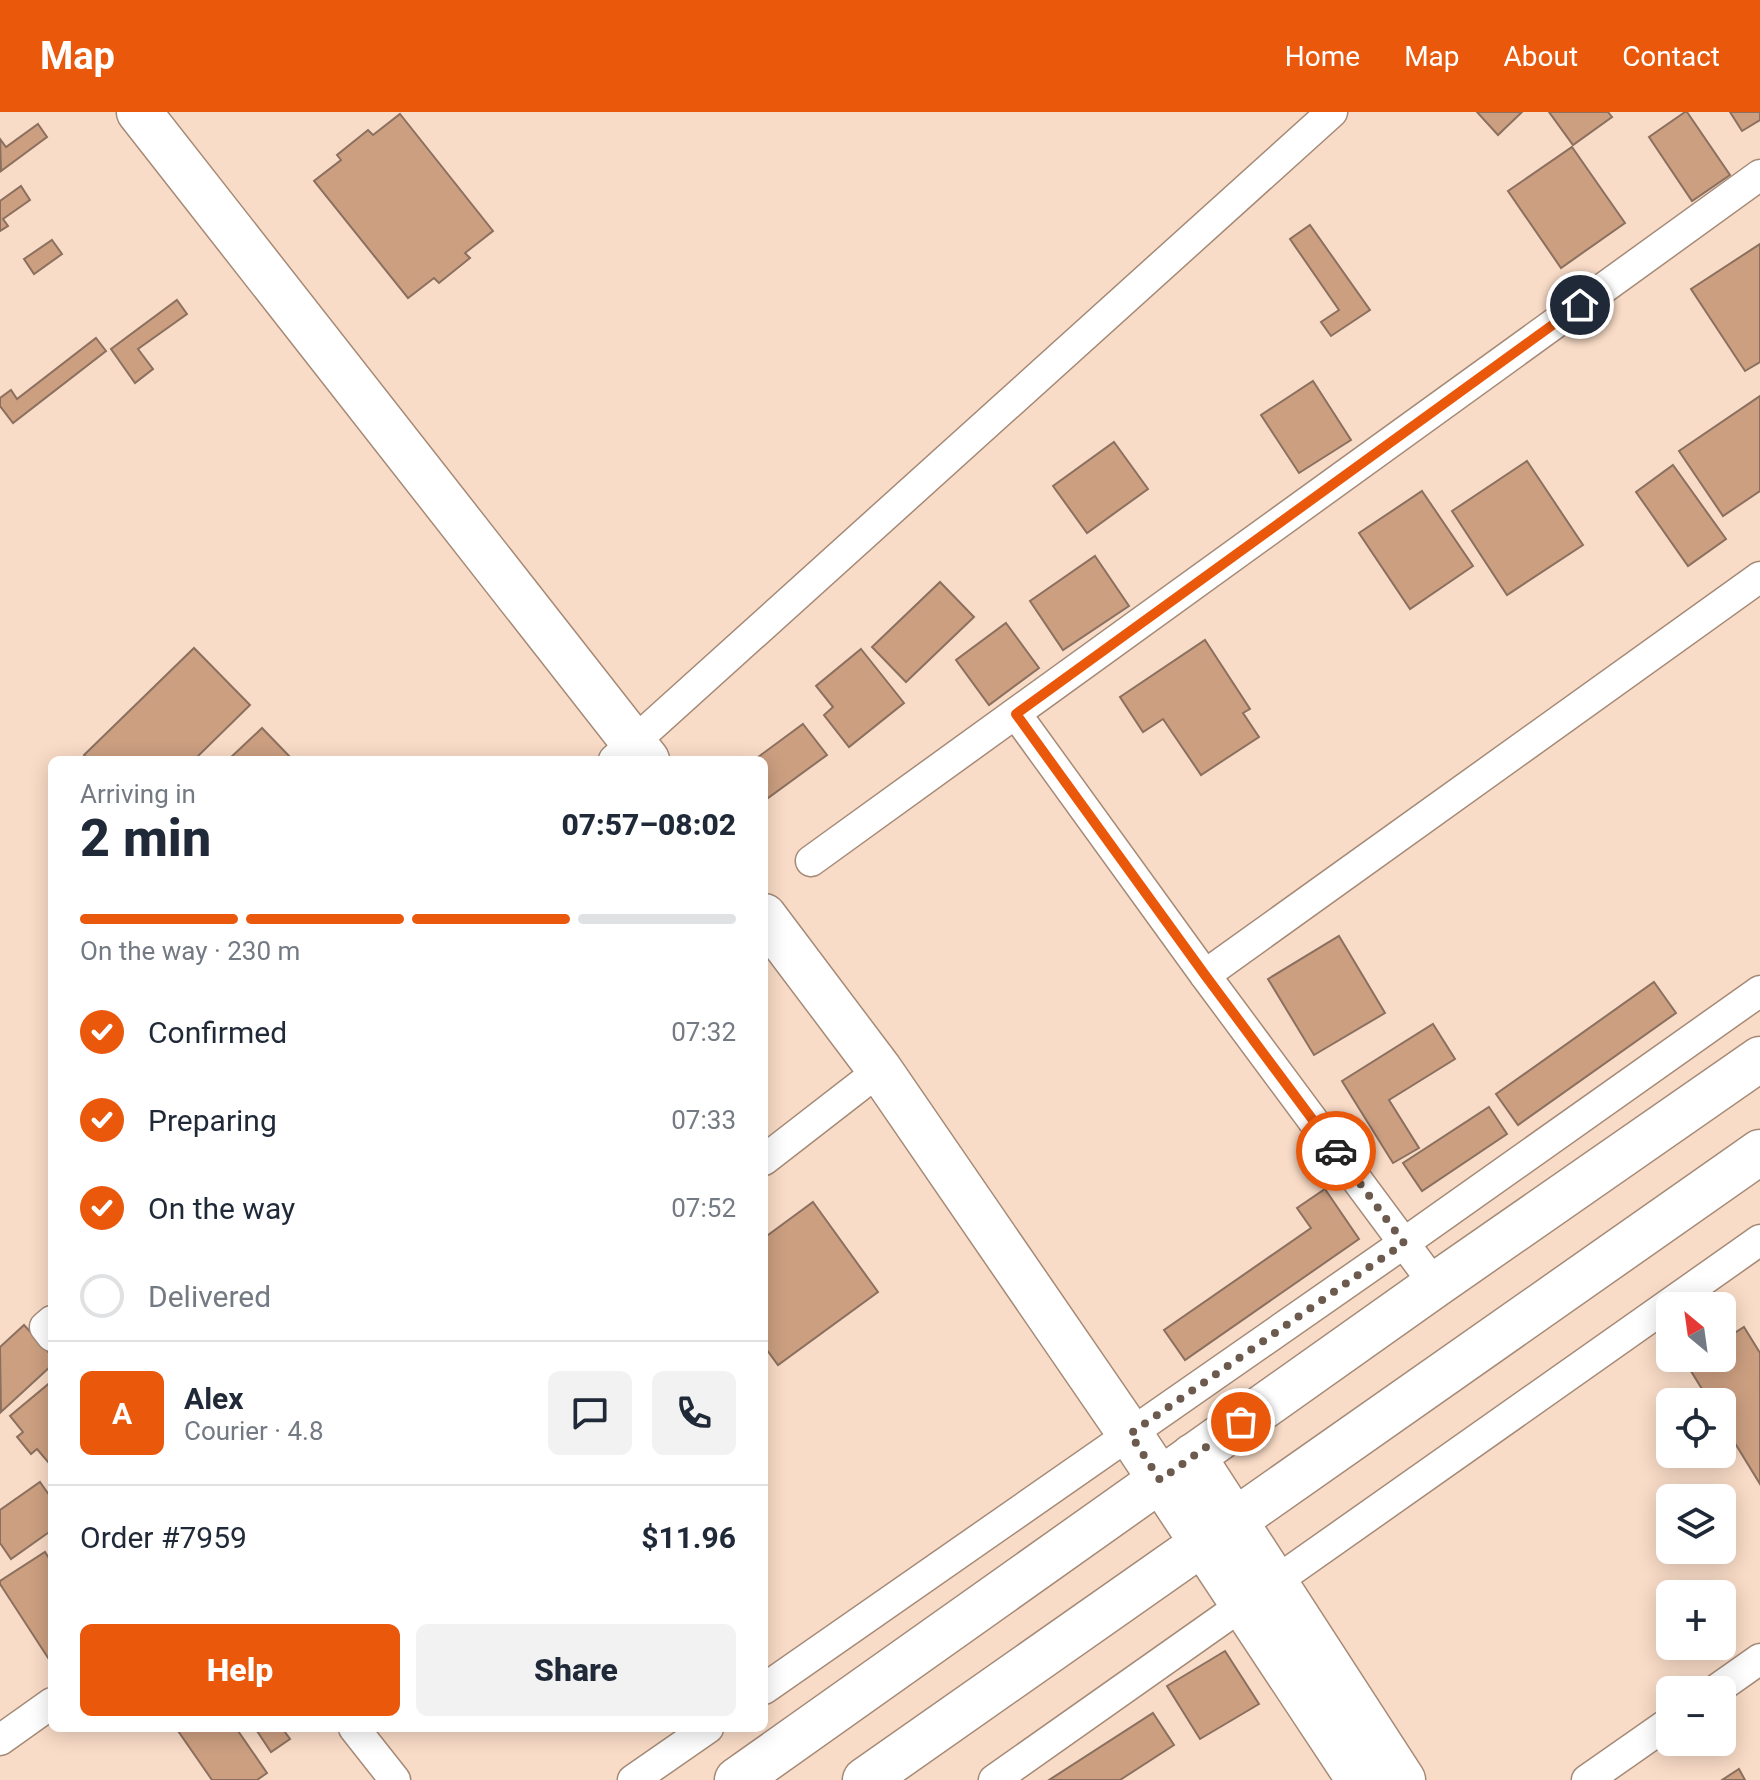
<!DOCTYPE html>
<html lang="en">
<head>
<meta charset="utf-8">
<style>
  :root { --surface:#fff; --page:#f2f2f3; --text:#1f2937; --muted:#747a83; --line:#e0e1e3; --accent:#ea580c }
  body { margin:0; font-family:Roboto,sans-serif; background:var(--page); color:var(--text); height:100vh; display:flex; flex-direction:column; font-size:30px; white-space:nowrap }
  * { box-sizing:border-box; margin:0 }
  p { font-size:26px; color:var(--muted) }
  .icon { flex:none; width:44px; height:44px; fill:none; stroke:currentColor; stroke-width:2; stroke-linecap:round; stroke-linejoin:round }
  .map { position:relative; flex:1; overflow:hidden }
  .sheet { position:absolute; left:48px; top:644px; width:720px; height:976px; display:flex; flex-direction:column; background:var(--surface); border-radius:12px; box-shadow:0 4px 20px #0003 }
  .sheet>* { flex:none }
  .needle { width:52px; rotate:331deg }
  .tools { position:absolute; left:1656px; top:1180px; display:grid; gap:16px }
  .tools a { display:grid; place-items:center; width:80px; height:80px; border-radius:12px; background:var(--surface); box-shadow:0 4px 20px #0003; font-size:40px }
  .pin { position:absolute; display:grid; place-items:center; width:68px; height:68px; color:#fff; margin:-34px; border:4px solid #fff; border-radius:50%; box-shadow:0 2px 8px #0007 }
  .courier { position:absolute; display:grid; place-items:center; width:80px; height:80px; margin:-40px; border:6px solid #ea580c; border-radius:50%; background:#fff; color:#222; box-shadow:0 2px 10px #0007 }
  .summary em { font-style:normal; font-weight:800 }
  .summary div { display:flex; flex-direction:column-reverse }
  .summary { display:flex; align-items:center; justify-content:space-between; height:136px; padding:0 32px }
  h1 { font-size:52px; font-weight:800; line-height:60px }
  .bar { display:grid; grid-template-columns:repeat(4,1fr); gap:12px 8px; align-content:center; height:96px; padding:0 32px }
  .bar i { height:10px; border-radius:6px; background:var(--line) }
  .bar .active { background:var(--accent) }
  .bar p { grid-column:span 4 }
  .line { display:flex; align-items:center; gap:20px; padding:0 32px; border-top:2px solid var(--line) }
  .line div { flex:1 }
  .round { display:grid; place-items:center; flex:none; width:84px; height:84px; border-radius:12px; background:var(--page) }
  ol { padding:0 32px; list-style:none }
  li { display:flex; align-items:center; gap:24px; height:88px }
  li p { margin-inline-start:auto }
  li .icon { padding:8px; border-radius:50%; background:var(--accent); color:#fff; stroke-width:4 }
  li:last-child { color:var(--muted) }
  li i { width:44px; height:44px; border:4px solid var(--line); border-radius:50% }
  .button { display:flex; gap:16px; margin-top:auto; padding:16px 32px }
  .button a { flex:1; height:92px; border-radius:12px; background:var(--accent); color:#fff; font-size:32px; font-weight:800; line-height:92px; text-align:center }
  .button a+a { background:var(--page); color:var(--text) }
  header { display:flex; align-items:center; gap:48px; box-sizing:border-box; height:112px; padding:0 40px; background:var(--accent); color:#fff }
  header strong { font-size:38px }
  nav { display:flex; gap:44px; margin-inline-start:auto; font-size:28px }
  .map>svg:first-child { display:block }
  .building { fill:#cc9f81; stroke:#8b705f; stroke-width:2 }
  .lines { fill:none; stroke-linecap:round; stroke-linejoin:round }
  .street-casing { stroke:#a58a77; stroke-width:33 }
  .secondary-casing { stroke:#a58a77; stroke-width:47 }
  .primary-casing { stroke:#a58a77; stroke-width:47 }
  .street { stroke:#fff; stroke-width:30 }
  .secondary { stroke:#fff; stroke-width:44 }
  .primary { stroke:#fff; stroke-width:44 }
  .done { stroke:#6b5a4d; stroke-width:8; stroke-dasharray:0 14.4 }
  .route { stroke:#ea580c; stroke-width:10 }
</style>
</head>
<body>
<header>
<strong>Map</strong>
<nav><a>Home</a><a>Map</a><a>About</a><a>Contact</a></nav>
</header>
<div class="map">
<svg width="1760" height="1668" viewBox="0 0 1760 1668">
  <rect width="100%" height="100%" fill="#f9dcc7"/>
  <g class="building">
    <path d="M1477 0H1522L1498 23Z"/>
    <path d="M1549 0H1608L1612 5 1573 33Z"/>
    <path d="M1685 0H1687L1730 63 1692 89 1649 25Z"/>
    <path d="M1730 0H1760V8L1742 19Z"/>
    <path d="M400 2 493 119 465 141 470 146 439 171 434 166 408 186 314 69 341 48 337 43 368 18 373 23Z"/>
    <path d="M38 12 47 25 1 59 0 27 6 35Z"/>
    <path d="M1572 35 1625 111 1561 156 1508 79Z"/>
    <path d="M21 74 30 88 3 107 8 114 0 119V89Z"/>
    <path d="M1310 113 1370 198 1331 224 1321 210 1339 198 1290 127Z"/>
    <path d="M52 128 62 142 34 162 24 147Z"/>
    <path d="M1760 132V250L1745 259 1691 177Z"/>
    <path d="M177 188 187 202 138 237 153 257 135 271 111 237Z"/>
    <path d="M96 226 106 239 13 311 0 294V286L11 278 17 287Z"/>
    <path d="M1313 269 1351 328 1299 361 1261 303Z"/>
    <path d="M1760 284V379L1723 404 1679 339Z"/>
    <path d="M1114 330 1148 377 1087 421 1053 374Z"/>
    <path d="M1527 349 1583 433 1507 483 1452 399Z"/>
    <path d="M1673 353 1726 427 1688 454 1636 380Z"/>
    <path d="M1422 379 1473 454 1410 497 1359 421Z"/>
    <path d="M1095 444 1129 494 1063 538 1030 489Z"/>
    <path d="M940 470 974 505 906 570 872 535Z"/>
    <path d="M1006 511 1039 556 989 593 956 548Z"/>
    <path d="M1205 528 1250 597 1243 601 1259 625 1201 663 1163 607 1143 620 1120 585Z"/>
    <path d="M194 536 250 593 194 648H89L84 643Z"/>
    <path d="M861 537 904 591 849 635 824 603 833 595 816 574Z"/>
    <path d="M803 612 827 643 768 686 764 680V648H754Z"/>
    <path d="M262 616 293 648H228Z"/>
    <path d="M1339 824 1385 901 1314 943 1268 867Z"/>
    <path d="M1654 870 1676 901 1518 1013 1496 982Z"/>
    <path d="M1433 912 1455 947 1389 988 1419 1036 1393 1051 1342 969Z"/>
    <path d="M1489 995 1507 1022 1422 1079 1403 1051Z"/>
    <path d="M1325 1077 1359 1127 1185 1248 1164 1218 1311 1116 1297 1096Z"/>
    <path d="M813 1090 878 1180 778 1253 764 1234V1126Z"/>
    <path d="M24 1213 52 1244V1253L1 1300 0 1235Z"/>
    <path d="M1744 1215 1760 1241V1372L1722 1310V1290H1710L1686 1251 1694 1246H1722V1229Z"/>
    <path d="M52 1269V1347L48 1350 37 1337 31 1342 17 1325 23 1320 10 1304Z"/>
    <path d="M40 1370 52 1387V1418L11 1447 0 1431V1398Z"/>
    <path d="M45 1440 52 1451V1552L0 1472V1469Z"/>
    <path d="M1225 1539 1259 1592 1200 1627 1167 1574Z"/>
    <path d="M1153 1601 1174 1633 1120 1668H1049Z"/>
    <path d="M176 1616H236L267 1661 257 1668H212Z"/>
    <path d="M255 1616H282L290 1627 271 1640Z"/>
    <path d="M1739 1657 1745 1668H1722Z"/>
  </g>
  <g class="lines">
    <defs>
      <g id="street">
        <path d="M1016 602 1205 863 1435 1173"/>
        <path d="M614 648 1332 0"/>
        <path d="M811 749 1760 63"/>
        <path d="M1205 863 1760 465"/>
        <path d="M764 1048 880 958"/>
        <path d="M52 1209 45 1215 52 1224"/>
        <path d="M764 1577 1404 1131 1760 879"/>
        <path d="M1716 1578 1760 1547"/>
        <path d="M354 1616 395 1668"/>
        <path d="M0 1628 52 1591"/>
        <path d="M633 1668 708 1616"/>
        <path d="M994 1668 1760 1128"/>
        <path d="M1587 1668 1670 1610"/>
      </g>
      <g id="secondary">
        <path d="M139 0 647 648"/>
        <path d="M764 804 880 958 1130 1322 1359 1668"/>
        <path d="M1193 1344 1403 1668"/>
      </g>
      <g id="primary">
        <path d="M737 1668 1435 1173 1760 947"/>
        <path d="M865 1668 1760 1040"/>
      </g>
    </defs>
    <use href="#street" class="street-casing"/>
    <use href="#secondary" class="secondary-casing"/>
    <use href="#primary" class="primary-casing"/>
    <use href="#street" class="street"/>
    <use href="#secondary" class="secondary"/>
    <use href="#primary" class="primary"/>
  </g>
  <g class="lines">
    <path class="done" d="M1241 1310 1160 1368 1130 1322 1404 1131 1336 1039"/>
    <path class="route" d="M1336 1039 1205 863 1016 602 1580 193"/>
  </g>
</svg>
<div class="tools">
<a><svg class="needle" viewBox="-14 -14 28 28"><path d="M0-13l5 13h-10z" fill="#e53935"/><path d="M0 13l5-13h-10z" fill="#747a83"/></svg></a>
<a><svg class="icon" aria-label="locate" viewBox="0 0 24 24"><circle cx="12" cy="12" r="6"/><path d="M12 2v4M12 18v4M2 12h4M18 12h4"/></svg></a>
<a><svg class="icon" aria-label="layers" viewBox="0 0 24 24"><path d="M12 4l9 5-9 5-9-5zM3 14l9 5 9-5"/></svg></a>
<a>+</a>
<a>−</a>
</div>
<div class="pin" style="left:1241px;top:1310px;background:#ea580c"><svg class="icon" aria-label="bag" viewBox="0 0 24 24"><path d="M5 8h14l-1 12H6zM9 8a3 3 0 0 1 6 0"/></svg></div>
<div class="pin" style="left:1580px;top:193px;background:#1f2937"><svg class="icon" aria-label="home" viewBox="0 0 24 24"><path d="M3 11l9-7 9 7M6 9v11h12V9"/></svg></div>
<div class="courier" style="left:1336px;top:1039px"><svg class="icon" aria-label="car" viewBox="0 0 24 24"><path d="M5 17H2v-5l4-1 3-4h7l3 4 3 1v5h-3M9 17h6M6 11h13"/><circle cx="7" cy="17" r="2"/><circle cx="17" cy="17" r="2"/></svg></div>
<section class="sheet">
<div class="summary"><div><h1>2 min</h1><p>Arriving in</p></div><em>07:57–08:02</em></div>
<div class="bar"><i class="active"></i><i class="active"></i><i class="active"></i><i></i><p>On the way · 230 m</p></div>
<ol>
<li><svg class="icon" aria-label="check" viewBox="0 0 24 24"><path d="M5 12l5 5 9-10"/></svg>Confirmed<p>07:32</p></li>
<li><svg class="icon" aria-label="check" viewBox="0 0 24 24"><path d="M5 12l5 5 9-10"/></svg>Preparing<p>07:33</p></li>
<li><svg class="icon" aria-label="check" viewBox="0 0 24 24"><path d="M5 12l5 5 9-10"/></svg>On the way<p>07:52</p></li>
<li><i></i>Delivered</li>
</ol>
<div class="line" style="height:144px"><b class="round" style="background:var(--accent);color:#fff">A</b><div><b>Alex</b><p>Courier · 4.8</p></div><a class="round"><svg class="icon" aria-label="chat" viewBox="0 0 24 24"><path d="M4 5h16v11H9l-5 4z"/></svg></a><a class="round"><svg class="icon" aria-label="phone" viewBox="0 0 24 24"><path d="M5 4h4l2 5-3 2q2 4 5 5l2-3 5 2v4C11 20 4 13 5 4z"/></svg></a></div>
<div class="line" style="height:104px"><div>Order #7959</div><b>$11.96</b></div>
<div class="button"><a>Help</a><a>Share</a></div>
</section>
</div>
</body>
</html>
